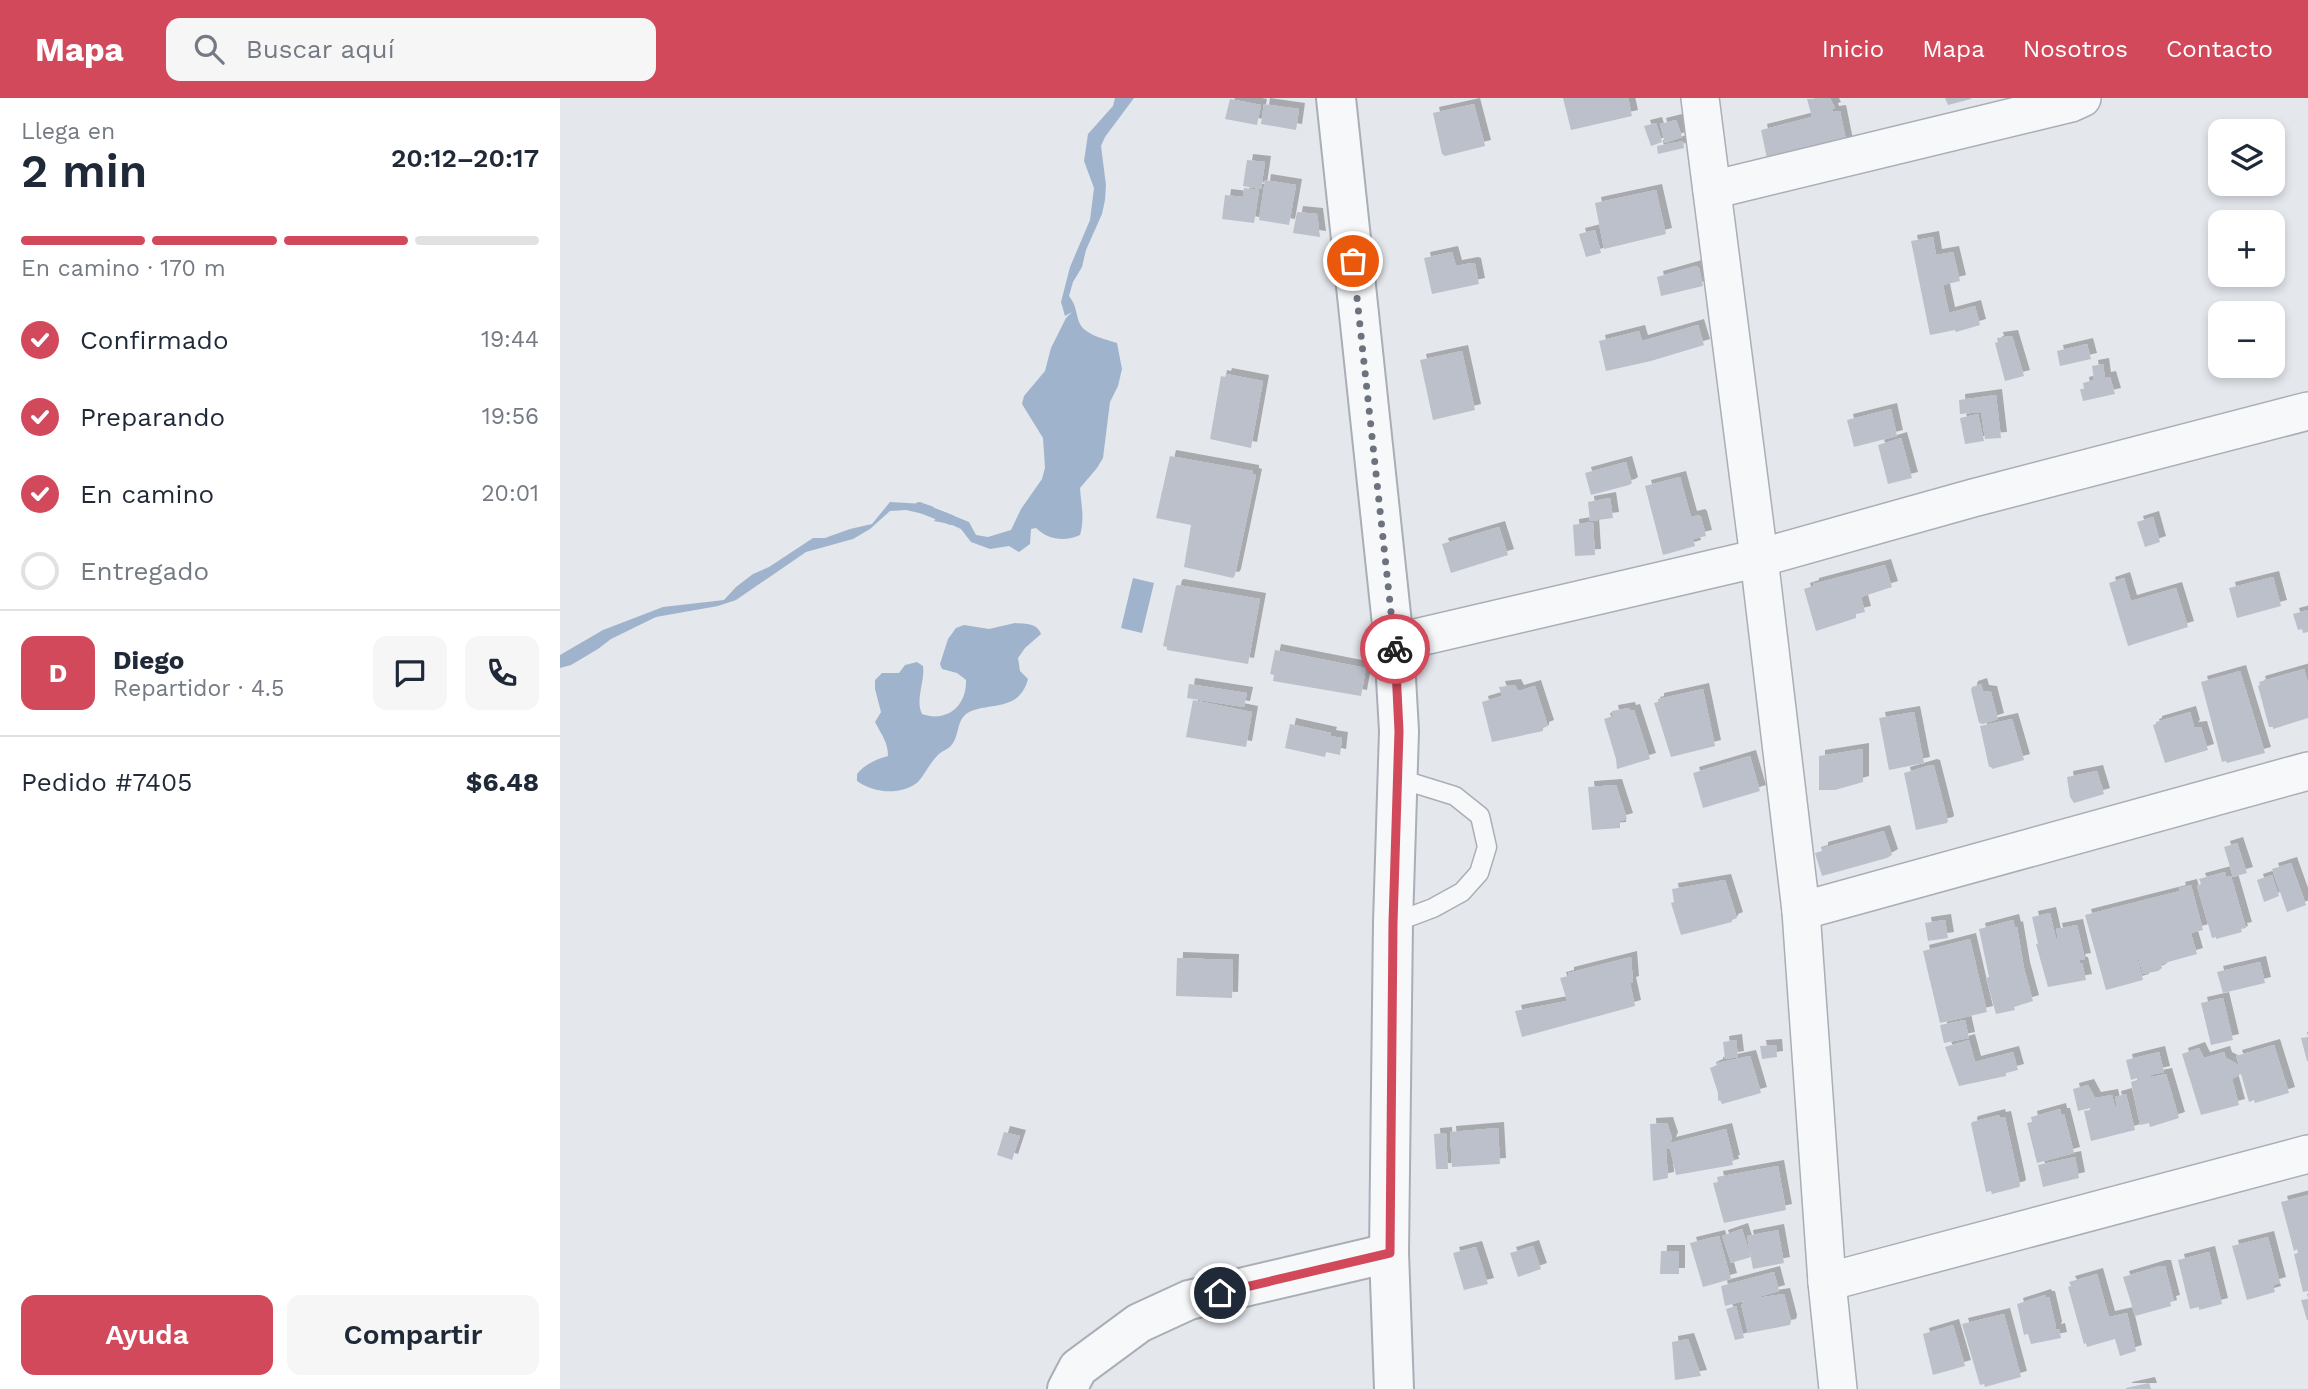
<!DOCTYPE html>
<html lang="es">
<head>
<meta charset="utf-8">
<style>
  :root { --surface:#fff; --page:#f6f6f7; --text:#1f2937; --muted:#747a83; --line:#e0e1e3; --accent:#d1495b }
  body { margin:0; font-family:"Work Sans",sans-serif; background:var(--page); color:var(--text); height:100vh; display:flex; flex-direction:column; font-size:26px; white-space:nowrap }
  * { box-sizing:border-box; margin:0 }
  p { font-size:23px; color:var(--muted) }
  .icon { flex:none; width:38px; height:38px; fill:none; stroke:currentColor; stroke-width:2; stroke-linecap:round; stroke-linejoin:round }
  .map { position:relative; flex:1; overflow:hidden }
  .panel { display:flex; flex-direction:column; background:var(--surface); width:560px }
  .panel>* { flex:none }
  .buttons { position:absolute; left:1648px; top:21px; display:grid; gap:14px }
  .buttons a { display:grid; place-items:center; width:77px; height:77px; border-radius:14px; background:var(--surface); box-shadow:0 4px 10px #0003; font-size:35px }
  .pin { position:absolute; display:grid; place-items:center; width:60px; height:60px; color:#fff; margin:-30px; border:4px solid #fff; border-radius:50%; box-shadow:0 2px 7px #0007 }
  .courier { position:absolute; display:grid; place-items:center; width:70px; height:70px; margin:-35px; border:5px solid #d1495b; border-radius:50%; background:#fff; color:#222; box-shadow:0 2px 9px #0007 }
  .overview em { font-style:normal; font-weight:600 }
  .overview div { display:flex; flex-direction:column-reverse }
  .overview { display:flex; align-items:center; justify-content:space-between; height:119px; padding:0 21px }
  h1 { font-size:46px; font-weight:600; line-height:52px }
  .bar { display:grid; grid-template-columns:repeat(4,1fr); gap:10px 7px; align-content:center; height:84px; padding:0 21px }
  .bar i { height:9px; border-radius:5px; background:var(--line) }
  .bar .on { background:var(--accent) }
  .bar p { grid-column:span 4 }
  .line { display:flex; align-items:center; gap:18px; padding:0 21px; border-top:2px solid var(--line) }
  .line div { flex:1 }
  .round { display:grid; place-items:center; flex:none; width:74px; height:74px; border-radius:14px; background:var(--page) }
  ol { padding:0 21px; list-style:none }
  li { display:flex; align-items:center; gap:21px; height:77px }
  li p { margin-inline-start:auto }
  li .icon { padding:7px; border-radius:50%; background:var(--accent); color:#fff; stroke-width:4 }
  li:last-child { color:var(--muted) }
  li i { width:38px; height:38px; border:4px solid var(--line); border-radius:50% }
  .button { display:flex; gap:14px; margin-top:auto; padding:14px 21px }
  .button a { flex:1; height:80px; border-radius:14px; background:var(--accent); color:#fff; font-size:28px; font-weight:600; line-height:80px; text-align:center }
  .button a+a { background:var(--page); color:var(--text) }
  header { display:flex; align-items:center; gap:42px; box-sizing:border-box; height:98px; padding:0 35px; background:var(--accent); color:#fff }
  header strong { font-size:33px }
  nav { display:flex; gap:38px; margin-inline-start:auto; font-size:24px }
  .search { width:490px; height:63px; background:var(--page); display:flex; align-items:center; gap:18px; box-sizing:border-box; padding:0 24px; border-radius:14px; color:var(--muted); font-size:26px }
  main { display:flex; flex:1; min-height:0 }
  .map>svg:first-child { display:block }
  .water { fill:#9fb4cc }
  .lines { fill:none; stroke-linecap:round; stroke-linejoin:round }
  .stream { stroke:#9fb4cc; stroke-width:10 }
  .building { fill:#bbc0ca; filter:url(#shadow) }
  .service-casing { stroke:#a9aeb7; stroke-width:21 }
  .minor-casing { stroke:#a9aeb7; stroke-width:40 }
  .tertiary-casing { stroke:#a9aeb7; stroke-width:42 }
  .service { stroke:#f7f8fa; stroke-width:18 }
  .minor { stroke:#f7f8fa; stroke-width:37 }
  .tertiary { stroke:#f7f8fa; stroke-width:38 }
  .done { stroke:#6c737f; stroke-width:7; stroke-dasharray:0 12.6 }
  .route { stroke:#d1495b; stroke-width:9 }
</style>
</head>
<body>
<header>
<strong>Mapa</strong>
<div class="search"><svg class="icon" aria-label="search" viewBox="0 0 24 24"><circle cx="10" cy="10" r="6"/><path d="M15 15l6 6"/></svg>Buscar aquí</div>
<nav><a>Inicio</a><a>Mapa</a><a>Nosotros</a><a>Contacto</a></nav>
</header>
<main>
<section class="panel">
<div class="overview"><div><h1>2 min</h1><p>Llega en</p></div><em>20:12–20:17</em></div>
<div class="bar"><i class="on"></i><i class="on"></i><i class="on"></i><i></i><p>En camino · 170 m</p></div>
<ol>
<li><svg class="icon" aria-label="check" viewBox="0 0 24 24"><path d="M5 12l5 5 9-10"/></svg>Confirmado<p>19:44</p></li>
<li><svg class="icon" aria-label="check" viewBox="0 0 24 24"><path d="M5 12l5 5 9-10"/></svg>Preparando<p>19:56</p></li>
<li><svg class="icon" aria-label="check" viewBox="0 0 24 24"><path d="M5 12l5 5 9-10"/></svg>En camino<p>20:01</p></li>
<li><i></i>Entregado</li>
</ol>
<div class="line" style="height:126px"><b class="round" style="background:var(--accent);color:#fff">D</b><div><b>Diego</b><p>Repartidor · 4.5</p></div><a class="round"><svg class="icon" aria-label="chat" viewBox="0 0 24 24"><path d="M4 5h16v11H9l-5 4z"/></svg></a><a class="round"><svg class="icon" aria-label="phone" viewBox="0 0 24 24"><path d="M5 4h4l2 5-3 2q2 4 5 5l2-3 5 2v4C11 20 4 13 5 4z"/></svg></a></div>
<div class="line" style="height:91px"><div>Pedido #7405</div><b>$6.48</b></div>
<div class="button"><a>Ayuda</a><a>Compartir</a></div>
</section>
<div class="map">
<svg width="1748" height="1291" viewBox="0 0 1748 1291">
  <defs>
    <filter id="shadow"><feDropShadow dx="6" dy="-6" stdDeviation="0" flood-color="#0004"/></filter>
  </defs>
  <rect width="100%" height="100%" fill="#e4e7ec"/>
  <g class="water">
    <path d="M555 0H574L545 39 541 48 546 87 545 102 542 116 526 152 522 169 513 184 509 198C517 209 515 212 519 224 524 237 545 241 557 245L562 271 558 288 550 304 543 360 537 370 520 390C521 406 525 420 520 437 505 444 488 442 476 430L471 431 470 446 459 454 449 448 430 451 411 444 401 431 390 426 374 423 382 413 409 424 416 437 428 439 451 432 461 411 482 381 485 370 483 340 462 306 464 298 485 273 491 250 506 220 512 214 505 218 501 204 510 169 530 122 534 90 524 63 528 36 553 8Z"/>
    <path d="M330 404 365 406 374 409 368 417 346 412 330 413 310 431 293 441 246 454 176 502 158 508 96 519 51 541 38 551 11 567 0 570V557L43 532 103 509 164 502 176 489 193 476 209 469 253 440H265L290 431 312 426Z"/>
    <path d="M573 480 594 485 582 535 561 530Z"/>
    <path d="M455 525C465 526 477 525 481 536L465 550 458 560 460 573 468 581C459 616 426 603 406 616 397 623 399 636 393 645 389 652 382 652 377 658 370 665 363 679 358 684 341 698 313 695 297 683V676C304 667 316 661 328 658 328 644 321 636 315 624L321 614 315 591V582L322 575H339L345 567 357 564 363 568C365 584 355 602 362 616 387 625 407 608 406 582L397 575 382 571 380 566 388 541 396 530 404 527 429 531Z"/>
  </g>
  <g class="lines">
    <path class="stream" d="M359 409 391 422"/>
  </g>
  <g class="building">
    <path d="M1003 0H1068L1072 18 1011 32Z"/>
    <path d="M1270 0 1275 10 1272 11 1273 14 1280 13 1288 52 1209 70 1201 32 1252 19 1247 1Z"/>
    <path d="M1385 0H1411V1L1388 7Z"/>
    <path d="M670 1 701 7 697 27 665 21Z"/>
    <path d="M704 6 739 11 736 32 701 26Z"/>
    <path d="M914 6 925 48 885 58 882 56 873 15Z"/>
    <path d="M1116 22 1122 39 1105 45 1100 26Z"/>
    <path d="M1096 25 1102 44 1091 48 1084 28Z"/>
    <path d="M1123 43 1124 50 1098 56 1097 48Z"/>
    <path d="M687 62 705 64 701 91 683 88Z"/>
    <path d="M705 82 736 87 729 127 699 122Z"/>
    <path d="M684 90 699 92 694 125 662 121 665 97 692 100 683 98Z"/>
    <path d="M1096 92 1106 136 1044 151 1035 105Z"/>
    <path d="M737 114 757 116 760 139 733 135Z"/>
    <path d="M1035 132 1041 155 1026 159 1019 136Z"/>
    <path d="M1373 139 1376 157 1393 154 1400 183 1383 187 1389 215 1415 208 1420 227 1396 234 1395 232 1370 237 1351 143Z"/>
    <path d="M892 154 896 168 912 165 915 166 919 186 872 196 864 160Z"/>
    <path d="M1136 168 1139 170 1143 188 1101 198 1097 179Z"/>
    <path d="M1138 227 1144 247 1091 263 1046 273 1039 243 1079 233 1082 243Z"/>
    <path d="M1452 238 1464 278 1445 283 1435 245 1438 244 1437 240Z"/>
    <path d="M1661 242V264H1658L1653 246 1654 243Z"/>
    <path d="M1527 246 1531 261 1500 268 1497 253Z"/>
    <path d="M902 253 915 312 873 322 860 262Z"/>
    <path d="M1543 266 1545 280 1550 279 1555 296 1523 303 1520 291H1524L1523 285 1534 282 1532 268Z"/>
    <path d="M666 276 703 283 691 350 650 341 661 278 665 279Z"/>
    <path d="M1436 297 1441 340 1425 341 1421 314 1400 316 1399 302Z"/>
    <path d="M1331 311 1337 338 1294 349 1287 322Z"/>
    <path d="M1418 316 1424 343 1405 346 1400 320Z"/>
    <path d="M1341 340 1352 380 1328 386 1318 347Z"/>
    <path d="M610 358 693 373V376L696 377 675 477 673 480 624 469 631 427 596 420Z"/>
    <path d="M1066 364 1072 385 1069 387 1031 397 1025 375Z"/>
    <path d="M1120 379 1131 419 1139 417 1141 419 1146 438 1133 441 1135 448 1103 457 1085 388Z"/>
    <path d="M1050 400 1053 420 1030 423 1028 404Z"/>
    <path d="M1593 419 1600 444 1585 449 1577 424Z"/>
    <path d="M1031 424 1033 425 1035 457 1015 458 1013 427Z"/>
    <path d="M939 429 948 457 891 475 882 446Z"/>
    <path d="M1325 467 1332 489 1301 499 1305 514 1296 516V520L1256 533 1244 491 1253 488V486Z"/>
    <path d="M1713 479 1721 508 1677 520 1669 490Z"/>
    <path d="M1564 480 1571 503 1616 490 1628 529 1568 548 1549 485Z"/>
    <path d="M618 487 700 501 688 566 607 552V549L603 548 616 488Z"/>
    <path d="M1748 512V534L1743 535 1742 531 1738 532 1733 516Z"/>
    <path d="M715 552 806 570 801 598 713 583 714 577 710 576Z"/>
    <path d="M1744 571 1748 585V620L1713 631V629H1709L1698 588 1700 587 1699 584Z"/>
    <path d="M1680 573 1705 655 1667 665 1666 663 1662 664 1641 584Z"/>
    <path d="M629 586 687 595 684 609 627 600Z"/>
    <path d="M1421 586 1423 593 1431 594 1438 621 1423 626 1419 625 1411 592 1412 589Z"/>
    <path d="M955 587 958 593 975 588 988 628 983 630V633L932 644 922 604 942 598 939 589Z"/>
    <path d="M1143 591 1155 648 1111 659 1094 605 1098 604V601Z"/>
    <path d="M633 602 692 614 686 649 626 639Z"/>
    <path d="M1069 610 1070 613 1074 612 1090 661 1057 671 1056 661 1044 621 1053 618 1052 613Z"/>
    <path d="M1354 614 1364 665 1329 672 1319 620Z"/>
    <path d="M1630 614 1634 628 1632 630 1641 629 1648 652 1605 665 1593 627 1596 626V624Z"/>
    <path d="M1452 621 1464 662 1432 671 1431 669H1429L1420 628Z"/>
    <path d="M730 626 771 635 770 638 782 640 780 657 766 654 765 659 725 650Z"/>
    <path d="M1303 651V684L1275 692H1259V658Z"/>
    <path d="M1190 658 1200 693 1143 710 1133 675Z"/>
    <path d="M1371 667 1374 668 1388 723 1387 725 1356 732 1344 675Z"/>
    <path d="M1537 673 1544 696 1514 705 1510 699 1507 679Z"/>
    <path d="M1056 687 1067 721 1060 723V730L1032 732 1028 689Z"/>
    <path d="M1324 733 1332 757 1327 760 1262 778 1255 755 1262 753V750Z"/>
    <path d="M1677 745 1687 775 1673 779 1664 749Z"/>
    <path d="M1731 765 1746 807 1727 814 1712 771Z"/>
    <path d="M1665 774 1666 779 1671 778 1686 830 1681 831 1682 834 1656 841V839L1652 840 1637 788 1641 786 1639 781Z"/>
    <path d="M1712 777 1719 798 1704 804 1697 782Z"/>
    <path d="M1165 782 1177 820 1172 822V824L1121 837 1111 805 1114 804 1112 791Z"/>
    <path d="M1631 787 1643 832 1631 835 1637 856 1601 866 1602 870 1598 873 1583 876 1570 832 1583 882 1546 892 1525 817 1620 793 1619 790Z"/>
    <path d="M1490 815 1496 841 1498 840 1496 831 1517 827 1525 861 1519 862 1520 865H1522L1526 882 1488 889 1476 846H1478L1472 819Z"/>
    <path d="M1385 822 1388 840 1368 843 1365 825Z"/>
    <path d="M1453 822 1455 830 1457 829 1464 870 1473 903 1454 909 1455 912 1436 916 1426 880 1429 879 1419 831Z"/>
    <path d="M1410 841 1427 914 1380 925 1363 853Z"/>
    <path d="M1071 859 1073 884 1070 885 1075 908 962 939 955 913 1007 903 1000 880 1008 878V875Z"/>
    <path d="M617 860 673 862 672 900 616 898Z"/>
    <path d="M1700 864 1705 885 1663 895 1657 874Z"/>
    <path d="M1663 900 1673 942 1651 947 1641 905Z"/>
    <path d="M1405 922 1409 940 1384 945 1380 927Z"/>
    <path d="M1748 939V963H1747L1741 940Z"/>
    <path d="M1176 942 1178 959 1165 961 1163 944Z"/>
    <path d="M1409 942 1415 964 1453 954 1458 972 1446 975V978L1399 988 1385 949Z"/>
    <path d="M1216 947 1217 959 1202 961 1200 948Z"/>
    <path d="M1714 947 1729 995 1695 1005 1694 1002 1689 1004 1681 976 1672 981 1679 1007 1641 1017 1622 956 1639 950 1644 960 1664 954 1666 960 1679 967 1676 958Z"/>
    <path d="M1599 954 1604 974 1590 977 1591 979 1606 976 1619 1020 1590 1029 1589 1025 1580 1027 1571 984 1577 982V980L1571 982 1566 962Z"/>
    <path d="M1190 958 1201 995 1162 1006 1160 1002 1158 1003V995L1150 970 1157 967V965Z"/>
    <path d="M1528 987 1535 1000 1552 997 1555 1009 1557 1008 1555 999 1566 996 1575 1032 1531 1043 1524 1013 1530 1012V1010L1518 1013 1513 991Z"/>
    <path d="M1500 1011 1501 1016H1504L1514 1055 1477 1065 1467 1025 1472 1024 1471 1019Z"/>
    <path d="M1439 1017 1440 1020 1445 1019 1460 1087 1459 1089 1432 1096 1431 1093 1426 1094 1411 1026 1412 1024Z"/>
    <path d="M1107 1025 1112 1040 1110 1045 1166 1031 1174 1063H1172L1173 1067 1116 1077 1110 1050 1106 1051 1108 1080 1093 1083 1090 1026Z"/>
    <path d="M938 1030 940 1066 892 1069 890 1034Z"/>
    <path d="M444 1034 460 1038 452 1062 437 1057Z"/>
    <path d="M886 1035 888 1071H876L874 1036Z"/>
    <path d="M1515 1059 1519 1080 1483 1089 1478 1067Z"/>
    <path d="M1218 1068 1226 1112 1164 1125 1153 1085 1158 1084 1157 1079Z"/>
    <path d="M1748 1097V1193L1743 1194 1734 1156 1738 1155 1737 1151 1734 1153 1721 1104Z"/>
    <path d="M1182 1131 1191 1159 1171 1165 1162 1138Z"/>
    <path d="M1218 1132 1224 1165 1193 1171 1187 1138Z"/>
    <path d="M1159 1138 1171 1181 1143 1189 1130 1145Z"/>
    <path d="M1708 1139 1720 1185 1713 1187 1715 1194 1687 1202 1672 1148Z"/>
    <path d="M973 1148 981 1171 958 1179 950 1155Z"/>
    <path d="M916 1149 928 1186 904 1192 893 1155Z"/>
    <path d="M1101 1153H1119V1176H1100Z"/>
    <path d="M1649 1154 1662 1206 1639 1212V1209L1630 1211 1618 1162Z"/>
    <path d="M1600 1168H1605L1614 1203 1610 1204 1611 1208 1575 1218 1563 1179Z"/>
    <path d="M1214 1174 1219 1193 1191 1201 1224 1196 1231 1223 1230 1227 1188 1235 1181 1206H1183V1203L1165 1208 1161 1188Z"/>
    <path d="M1537 1176 1549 1219 1567 1215 1576 1253 1560 1258 1555 1241 1527 1249 1526 1245 1524 1246 1508 1189 1511 1188 1509 1184Z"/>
    <path d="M1485 1197 1486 1199H1489L1496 1229 1495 1232 1499 1231 1501 1240 1471 1246 1468 1236 1464 1237 1457 1206Z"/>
    <path d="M1748 1201V1222H1747L1741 1202Z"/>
    <path d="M1176 1208 1184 1240 1175 1242 1166 1211Z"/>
    <path d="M1444 1216 1461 1279 1425 1289 1424 1286 1420 1287 1402 1226Z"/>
    <path d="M1393 1227 1405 1268 1373 1277 1363 1236Z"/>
    <path d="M1128 1241 1141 1278 1115 1282 1112 1244Z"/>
    <path d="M1589 1285 1591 1291H1566V1290Z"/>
  </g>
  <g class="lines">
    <defs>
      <path id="service" d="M833 825 873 810 902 794 919 775 927 749 920 718 895 698 837 680"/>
      <g id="minor">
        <path d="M1140 0 1199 460 1241 813 1267 1184 1278 1291"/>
        <path d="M1152 92 1511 5 1522 0"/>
        <path d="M834 545 1199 460 1413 400 1748 313"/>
        <path d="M1241 813 1748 673"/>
        <path d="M1267 1184 1748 1056"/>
      </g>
      <g id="tertiary">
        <path d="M776 0 834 545 839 633 833 825 829 1155 834 1291"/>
        <path d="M507 1291 518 1270 579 1225 629 1202 829 1155"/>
      </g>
    </defs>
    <use href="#service" class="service-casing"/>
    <use href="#minor" class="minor-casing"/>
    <use href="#tertiary" class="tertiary-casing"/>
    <use href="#service" class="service"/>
    <use href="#minor" class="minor"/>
    <use href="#tertiary" class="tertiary"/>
  </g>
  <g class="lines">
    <path class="done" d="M793 163 835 551"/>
    <path class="route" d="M660 1195 830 1155 833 825 839 633 835 551"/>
  </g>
</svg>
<div class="buttons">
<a><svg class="icon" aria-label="layers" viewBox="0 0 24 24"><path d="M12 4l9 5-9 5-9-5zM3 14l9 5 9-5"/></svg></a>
<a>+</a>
<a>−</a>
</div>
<div class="pin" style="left:793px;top:163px;background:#ea580c"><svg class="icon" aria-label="bag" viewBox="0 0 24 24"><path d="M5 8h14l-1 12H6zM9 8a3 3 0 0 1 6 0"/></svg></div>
<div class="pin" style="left:660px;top:1195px;background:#1f2937"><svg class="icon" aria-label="home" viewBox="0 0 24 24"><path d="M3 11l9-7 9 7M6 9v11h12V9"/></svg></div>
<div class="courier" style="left:835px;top:551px"><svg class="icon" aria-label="bike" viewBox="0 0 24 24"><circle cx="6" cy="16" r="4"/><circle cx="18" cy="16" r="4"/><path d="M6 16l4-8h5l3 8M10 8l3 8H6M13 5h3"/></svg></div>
</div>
</main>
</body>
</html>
